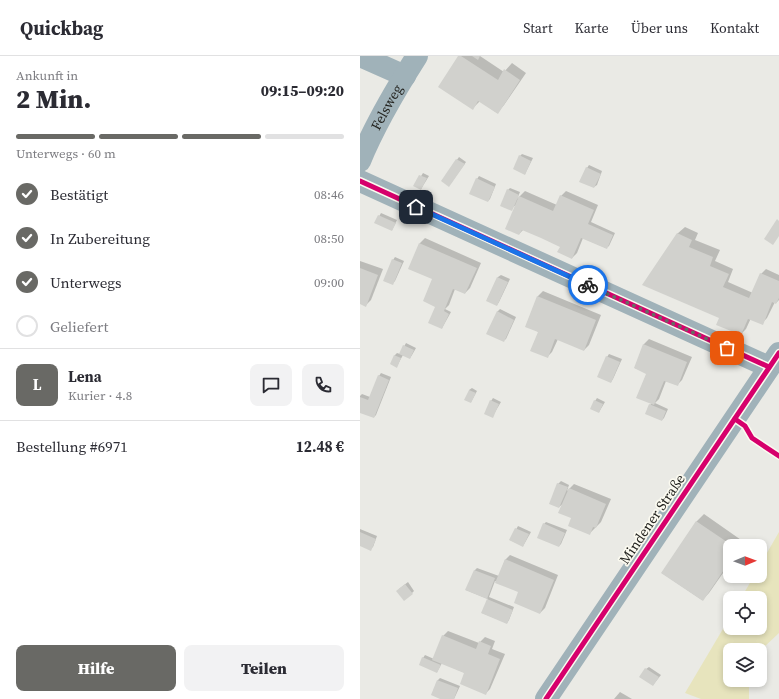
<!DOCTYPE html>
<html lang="de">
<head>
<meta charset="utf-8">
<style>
  :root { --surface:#fff; --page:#f2f2f3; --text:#2b2b33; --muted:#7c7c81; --line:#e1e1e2; --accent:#696965 }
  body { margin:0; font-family:"Source Serif 4",serif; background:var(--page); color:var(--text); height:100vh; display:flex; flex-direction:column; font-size:15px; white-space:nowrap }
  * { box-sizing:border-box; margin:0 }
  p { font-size:13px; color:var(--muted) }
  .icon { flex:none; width:22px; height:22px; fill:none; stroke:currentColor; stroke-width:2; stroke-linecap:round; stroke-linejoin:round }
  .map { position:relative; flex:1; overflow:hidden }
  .panel { display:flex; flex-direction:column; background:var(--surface); width:360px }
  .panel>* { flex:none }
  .needle { width:26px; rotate:89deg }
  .controls { position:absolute; left:363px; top:483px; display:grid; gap:8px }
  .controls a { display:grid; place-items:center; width:44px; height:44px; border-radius:8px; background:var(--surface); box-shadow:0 2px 6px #0003; font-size:20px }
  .pin { position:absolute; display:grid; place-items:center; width:34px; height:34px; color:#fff; margin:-17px; border-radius:8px; box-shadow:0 2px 6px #0006 }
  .courier { position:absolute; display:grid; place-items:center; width:40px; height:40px; margin:-20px; border:3px solid #1a73e8; border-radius:50%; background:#fff; color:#222; box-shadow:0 1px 5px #0007 }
  .overview em { font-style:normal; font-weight:800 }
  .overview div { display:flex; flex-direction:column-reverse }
  .overview { display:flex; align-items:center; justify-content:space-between; height:68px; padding:0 16px }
  h1 { font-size:26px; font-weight:800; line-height:30px }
  .bar { display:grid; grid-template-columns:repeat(4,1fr); gap:6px 4px; align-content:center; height:48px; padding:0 16px }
  .bar i { height:5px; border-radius:3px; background:var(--line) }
  .bar .active { background:var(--accent) }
  .bar p { grid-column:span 4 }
  .line { display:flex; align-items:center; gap:10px; padding:0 16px; border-top:1px solid var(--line) }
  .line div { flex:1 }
  .round { display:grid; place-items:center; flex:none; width:42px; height:42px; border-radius:8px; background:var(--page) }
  ol { padding:0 16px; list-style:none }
  li { display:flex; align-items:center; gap:12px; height:44px }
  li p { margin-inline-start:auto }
  li .icon { padding:4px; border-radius:50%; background:var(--accent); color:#fff; stroke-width:4 }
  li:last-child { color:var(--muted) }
  li i { width:22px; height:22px; border:2px solid var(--line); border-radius:50% }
  .action { display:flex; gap:8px; margin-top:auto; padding:8px 16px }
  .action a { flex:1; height:46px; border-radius:8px; background:var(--accent); color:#fff; font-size:16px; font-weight:800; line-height:46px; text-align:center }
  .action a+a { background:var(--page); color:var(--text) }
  header { display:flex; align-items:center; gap:24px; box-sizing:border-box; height:56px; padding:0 20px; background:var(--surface); border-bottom:1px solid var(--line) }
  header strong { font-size:19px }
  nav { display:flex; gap:22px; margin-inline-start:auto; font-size:14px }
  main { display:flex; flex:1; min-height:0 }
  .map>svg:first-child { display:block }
  .green { fill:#e7e4bd }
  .shadow { fill:#0003 }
  .building { fill:#d1d1cd }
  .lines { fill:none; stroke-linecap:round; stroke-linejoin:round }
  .minor { stroke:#a0b2b9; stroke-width:22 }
  .cycleway-casing { stroke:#fbfaf0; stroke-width:8 }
  .cycleway { stroke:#d6006c; stroke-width:5 }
  .done { stroke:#696965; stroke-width:4; stroke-dasharray:0 7.2 }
  .route { stroke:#1a73e8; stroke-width:5 }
  .labels { text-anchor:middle; stroke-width:3.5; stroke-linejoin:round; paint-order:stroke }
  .street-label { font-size:14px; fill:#242420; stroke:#fbfaf0 }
</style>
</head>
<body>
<header>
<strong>Quickbag</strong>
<nav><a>Start</a><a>Karte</a><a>Über uns</a><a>Kontakt</a></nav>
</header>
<main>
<section class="panel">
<div class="overview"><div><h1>2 Min.</h1><p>Ankunft in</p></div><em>09:15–09:20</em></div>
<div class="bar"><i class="active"></i><i class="active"></i><i class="active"></i><i></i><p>Unterwegs · 60 m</p></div>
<ol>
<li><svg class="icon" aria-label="check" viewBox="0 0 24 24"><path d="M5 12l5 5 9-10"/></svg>Bestätigt<p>08:46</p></li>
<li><svg class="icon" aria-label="check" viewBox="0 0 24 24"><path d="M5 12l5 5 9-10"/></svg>In Zubereitung<p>08:50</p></li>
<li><svg class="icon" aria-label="check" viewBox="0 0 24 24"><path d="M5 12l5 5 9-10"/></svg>Unterwegs<p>09:00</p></li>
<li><i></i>Geliefert</li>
</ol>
<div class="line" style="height:72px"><b class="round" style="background:var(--accent);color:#fff">L</b><div><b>Lena</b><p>Kurier · 4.8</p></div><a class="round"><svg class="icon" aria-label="chat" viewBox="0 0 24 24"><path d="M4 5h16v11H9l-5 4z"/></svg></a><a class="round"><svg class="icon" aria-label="phone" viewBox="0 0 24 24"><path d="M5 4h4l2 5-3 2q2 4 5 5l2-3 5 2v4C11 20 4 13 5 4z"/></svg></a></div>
<div class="line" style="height:52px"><div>Bestellung #6971</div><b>12.48 €</b></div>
<div class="action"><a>Hilfe</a><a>Teilen</a></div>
</section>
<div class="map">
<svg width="419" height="643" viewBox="0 0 419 643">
  <rect width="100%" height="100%" fill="#eaeae5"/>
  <path class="green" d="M419 476V577L400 595 370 594V624H388L389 631V643H341L325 637 370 561V572H400V542H381L394 520H400V509Z"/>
  <g class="shadow">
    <path d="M99 0H120L144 16 152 7 166 17 144 49 137 57 120 45 113 52Z"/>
    <path d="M162 98 173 102 165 118 160 100Z"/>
    <path d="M99 101 106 106 91 127 82 125Z"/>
    <path d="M229 109 242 115 237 129 234 131 227 112Z"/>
    <path d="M63 117 69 120 61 133 55 130Z"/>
    <path d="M119 120 136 128 130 143 128 145 117 123Z"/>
    <path d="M150 132 160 136 157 143 165 135 197 149 201 140 206 135 238 149 231 166 255 177 249 190 246 192 223 182 217 197 212 202 201 190 164 173 159 178 157 148 151 153 148 134Z"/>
    <path d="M21 157 37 164 32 174 16 166Z"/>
    <path d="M325 171 338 177 335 184 360 194 355 205 373 213 368 226 393 237 401 218 406 213 419 219V244L416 247 415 246 407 262 402 267 391 262 386 273 381 278 361 262 317 178Z"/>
    <path d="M65 182 121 207 110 232 105 237 95 233 89 249 85 253 91 256 82 272 76 252 74 223 50 212 60 187Z"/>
    <path d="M35 201 44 205 35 225 33 227V204Z"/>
    <path d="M0 205 23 213 11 244 6 249 0 247Z"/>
    <path d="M141 219 150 223 139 246 137 249 127 244 138 221Z"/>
    <path d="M183 235 241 259 229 289 224 294 198 283 192 296 187 301 179 276 166 270 178 240Z"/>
    <path d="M140 253 156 261 146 283 143 285 137 256Z"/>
    <path d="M289 283 332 301 322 324 317 329 306 325 299 343 295 347 308 353 304 362 302 364 290 349 292 347 287 317 275 312 284 288Z"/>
    <path d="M46 287 56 292 52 299 50 302 43 299 37 310 31 308 35 299 37 297 40 298Z"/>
    <path d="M249 298 262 303 253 323 251 326 247 301Z"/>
    <path d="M21 317 31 321 16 359 14 361 0 356V340L2 338 10 341 19 320Z"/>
    <path d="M112 332 117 335 111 346 109 334Z"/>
    <path d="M133 342 141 346 132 361 131 345Z"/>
    <path d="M237 342 245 346 239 356 235 345Z"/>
    <path d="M201 425 209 429 207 435 214 428 251 443 241 466 229 478 212 461 204 447 199 451 198 428Z"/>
    <path d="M344 458 384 486 381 490H370V507L349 537 342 544 302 517 337 465Z"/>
    <path d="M186 466 207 474 201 488 199 490 184 468Z"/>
    <path d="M158 470 171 476 163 490 150 484Z"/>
    <path d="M0 473 17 480 13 491 10 493 0 489Z"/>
    <path d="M150 499 198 519 185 552 180 557 160 536 135 525 129 541 154 551 149 564 147 567 122 557 128 543 106 534 115 514 117 512 139 520 145 504Z"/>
    <path d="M48 526 54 535 52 537 39 533Z"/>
    <path d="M88 575 119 587 125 581 135 585 132 593 145 598 130 633 125 638 105 617 82 607 77 616 63 602 65 599 74 603 83 580Z"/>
    <path d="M289 611 301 619 293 629 286 613Z"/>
    <path d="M80 622 100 630 94 643H83L72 638 78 624Z"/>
    <path d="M260 636 272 643H254Z"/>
  </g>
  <g class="building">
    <path d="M98 0H101L138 24 144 13 160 24 138 58 118 45 113 54 78 31Z"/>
    <path d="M112 0H120L118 4Z"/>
    <path d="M159 99 171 105 165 119 153 113Z"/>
    <path d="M96 103 105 108 89 131 81 125Z"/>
    <path d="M226 111 241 118 234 132 219 126Z"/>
    <path d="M59 119 67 122 61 134 53 130Z"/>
    <path d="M116 122 135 131 128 146 109 138Z"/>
    <path d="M147 133 159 139 152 155 140 150Z"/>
    <path d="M200 139 234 154 228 168 253 179 247 193 221 182 212 203 197 196 200 191 181 182 162 174 159 179 145 173 159 140 193 155Z"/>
    <path d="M18 159 36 167 32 175 14 167Z"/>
    <path d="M417 163 419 165V180L413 189 404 183Z"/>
    <path d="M317 177 332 184 329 191 353 201 350 210 369 218 363 231 389 242 400 217 419 225V242L416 248 412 246 403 269 388 263 381 279 356 269 359 262 282 229Z"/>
    <path d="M59 187 117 212 105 238 93 233 84 255 89 258 82 273 68 267 75 251 63 245 72 223 48 213Z"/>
    <path d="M32 203 42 207 33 229 23 225Z"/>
    <path d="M0 212 18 219 6 251 0 248Z"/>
    <path d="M137 221 148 226 137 250 126 245Z"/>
    <path d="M177 240 236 264 224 295 195 283 188 302 170 295 178 276 165 271Z"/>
    <path d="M137 255 154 264 144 286 126 278Z"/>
    <path d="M283 288 327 306 318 330 304 325 294 349 276 342 286 318 274 312Z"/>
    <path d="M43 289 54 294 50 303 39 298Z"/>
    <path d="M34 299 41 302 37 312 30 308Z"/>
    <path d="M246 300 260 306 251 327 237 321Z"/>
    <path d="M18 319 29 324 14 362 0 357V341L8 344Z"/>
    <path d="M109 334 116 337 111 347 104 344Z"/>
    <path d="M130 344 139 348 133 362 124 358Z"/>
    <path d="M234 344 243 348 239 357 230 353Z"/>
    <path d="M289 348 306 355 302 365 285 358Z"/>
    <path d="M197 427 208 431 199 452 189 448Z"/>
    <path d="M209 432 246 448 236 472 233 471 230 479 208 470 211 462 198 457Z"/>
    <path d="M336 465 373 490H370V505L343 545 301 517Z"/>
    <path d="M183 467 205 477 199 491 177 482Z"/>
    <path d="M155 472 169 478 163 491 149 484Z"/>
    <path d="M0 476 16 483 11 495 0 490Z"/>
    <path d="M145 503 194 524 180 558 154 547 158 536 135 527Z"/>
    <path d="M114 514 135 522 127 543 105 534Z"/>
    <path d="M45 528 53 538 44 545 36 535Z"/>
    <path d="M127 543 153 554 147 568 121 557Z"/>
    <path d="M82 579 116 593 119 585 131 590 128 598 140 603 126 639 100 628 104 617 72 604Z"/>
    <path d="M62 601 81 609 77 617 59 609Z"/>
    <path d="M285 612 299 621 293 630 279 621Z"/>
    <path d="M77 624 98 632 94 643H80L71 639Z"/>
  </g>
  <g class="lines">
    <g class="minor">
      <path d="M0 0 45 20"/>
      <path id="s1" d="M0 105C15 68 36 33 57 0"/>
      <path d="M0 125 409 311"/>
      <path d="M186 643 419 297"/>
    </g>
    <defs>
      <g id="cycleway">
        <path d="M0 125 409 311"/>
        <path d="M375 363 385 370 392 382 419 400"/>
        <path d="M186 643 419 297"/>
      </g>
    </defs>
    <use href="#cycleway" class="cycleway-casing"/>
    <use href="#cycleway" class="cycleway"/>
  </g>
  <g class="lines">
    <path class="done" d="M228 229 367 292"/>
    <path class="route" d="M56 151 228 229"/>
  </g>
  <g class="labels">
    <g class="street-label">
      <text dy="5" stroke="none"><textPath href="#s1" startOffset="60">Felsweg</textPath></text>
      <text transform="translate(292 463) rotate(-56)" y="5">Mindener Straße</text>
    </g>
  </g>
</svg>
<div class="controls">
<a><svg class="needle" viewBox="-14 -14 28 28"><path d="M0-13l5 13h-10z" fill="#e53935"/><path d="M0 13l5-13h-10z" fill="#7c7c81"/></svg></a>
<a><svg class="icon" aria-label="locate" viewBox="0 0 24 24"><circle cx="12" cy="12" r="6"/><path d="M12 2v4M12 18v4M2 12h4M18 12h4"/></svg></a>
<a><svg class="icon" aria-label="layers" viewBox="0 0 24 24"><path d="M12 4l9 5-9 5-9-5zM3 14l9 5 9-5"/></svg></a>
</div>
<div class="pin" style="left:367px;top:292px;background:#ea580c"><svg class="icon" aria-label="bag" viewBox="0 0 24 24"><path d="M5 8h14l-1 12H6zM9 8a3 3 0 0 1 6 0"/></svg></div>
<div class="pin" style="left:56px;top:151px;background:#1f2937"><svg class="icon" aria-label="home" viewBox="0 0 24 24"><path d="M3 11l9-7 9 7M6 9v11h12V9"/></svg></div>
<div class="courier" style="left:228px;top:229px"><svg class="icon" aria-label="bike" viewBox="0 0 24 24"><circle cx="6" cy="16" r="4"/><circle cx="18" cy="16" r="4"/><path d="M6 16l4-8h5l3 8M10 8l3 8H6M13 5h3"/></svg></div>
</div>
</main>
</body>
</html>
